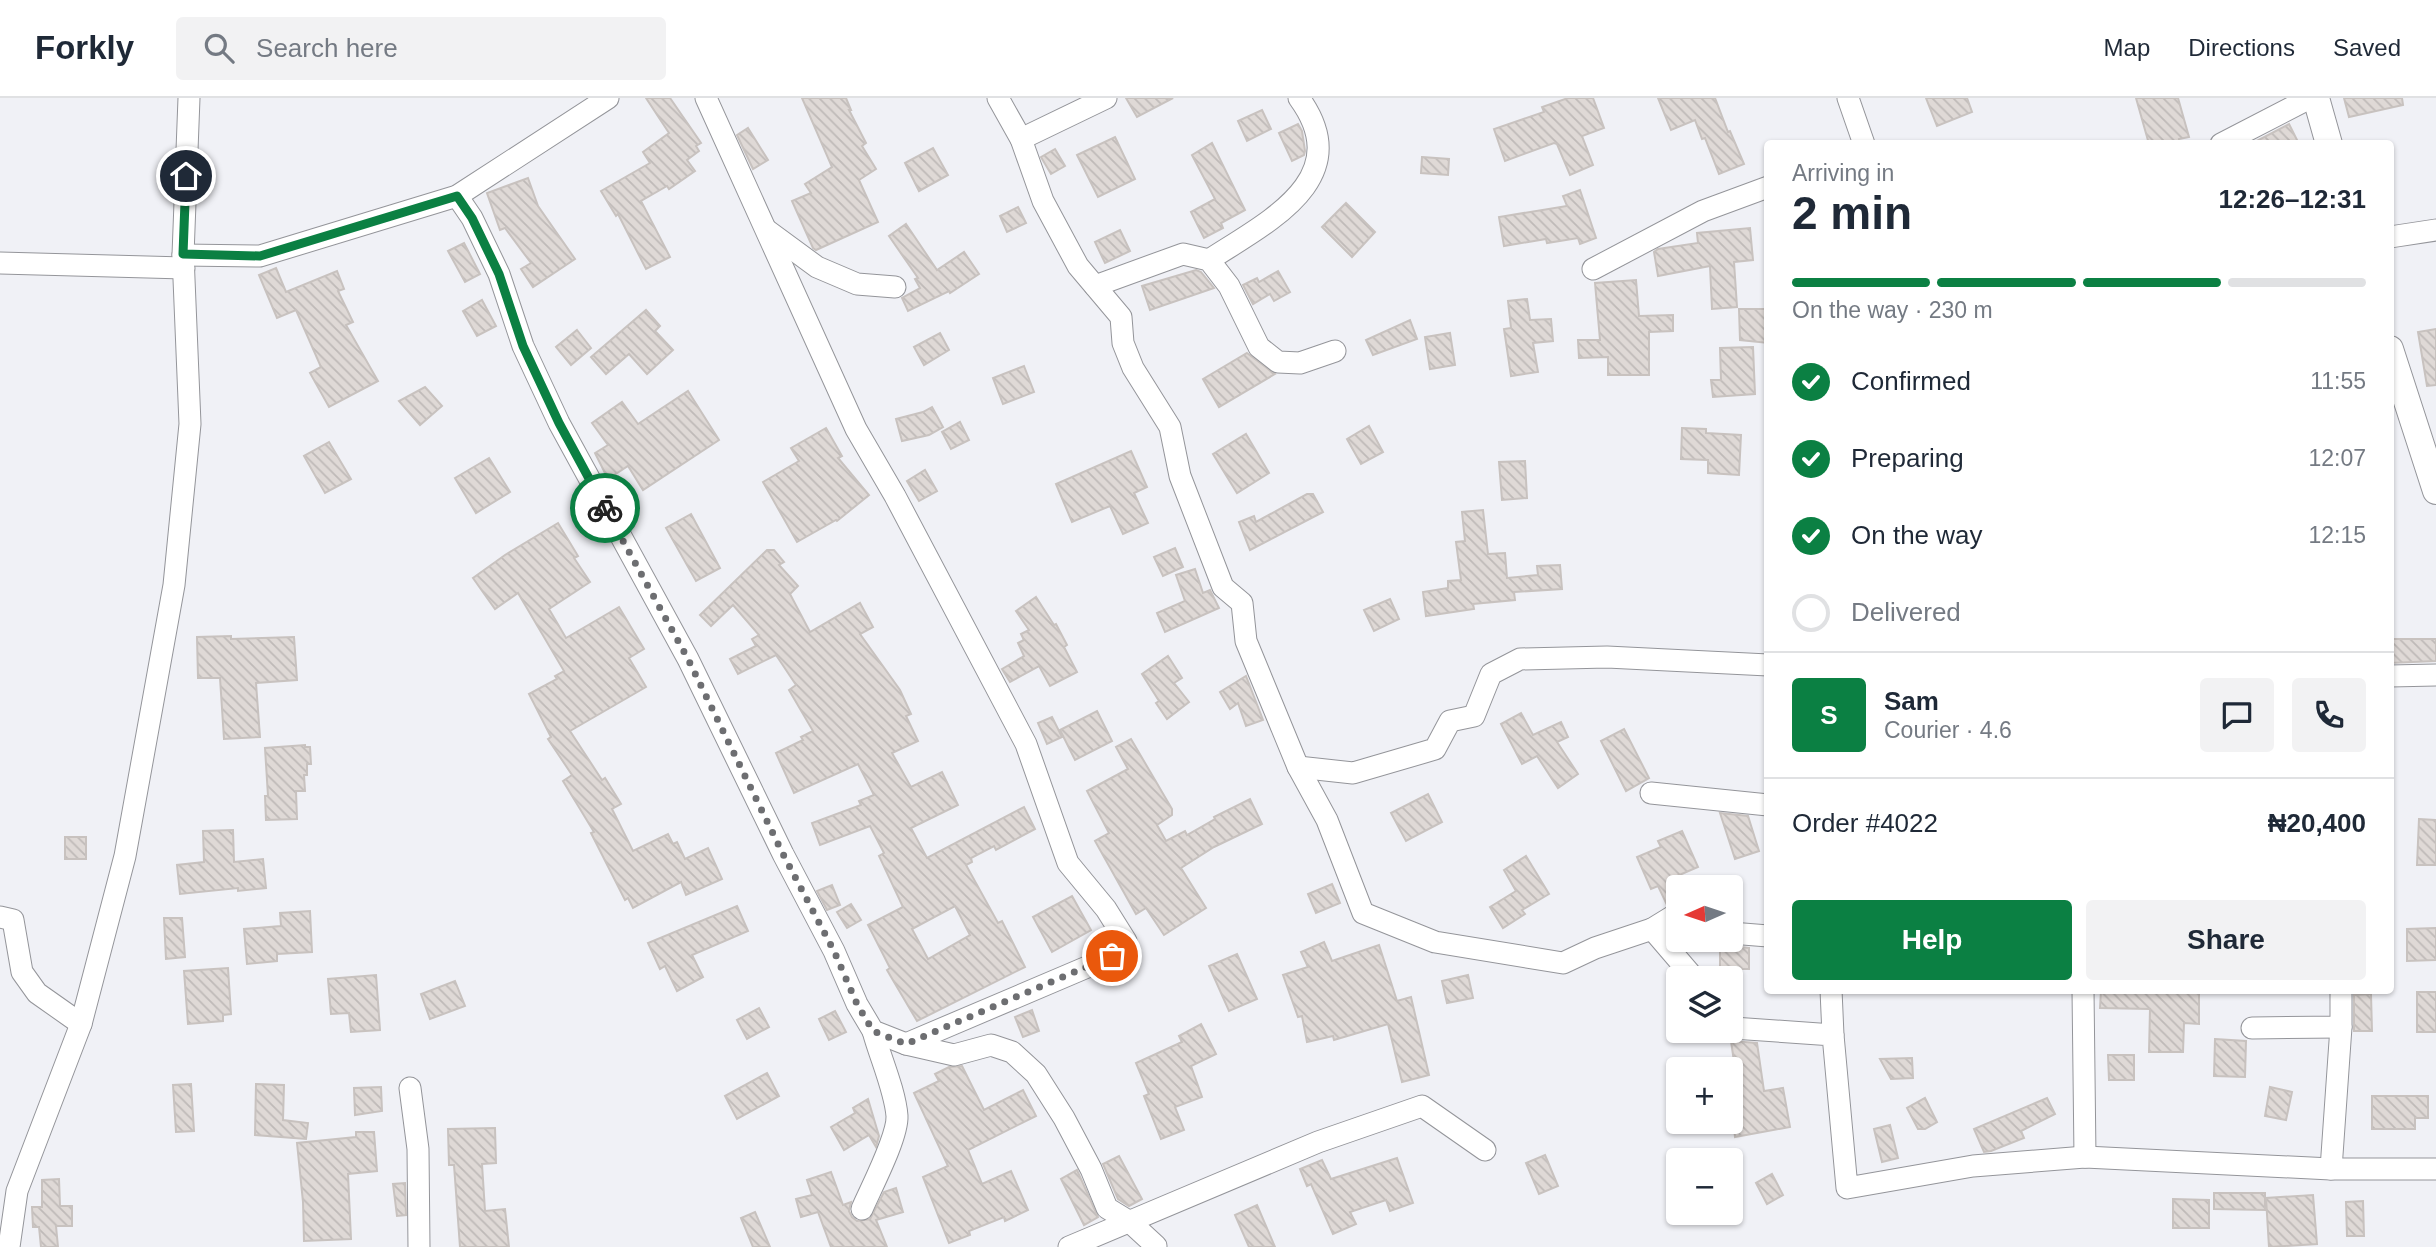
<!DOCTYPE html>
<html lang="en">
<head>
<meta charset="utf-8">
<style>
  :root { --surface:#fff; --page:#f2f2f3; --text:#1f2937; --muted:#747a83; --line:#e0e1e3; --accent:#0b8043 }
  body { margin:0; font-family:Helvetica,sans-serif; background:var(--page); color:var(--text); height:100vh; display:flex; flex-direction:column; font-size:26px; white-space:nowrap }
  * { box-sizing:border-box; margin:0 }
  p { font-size:23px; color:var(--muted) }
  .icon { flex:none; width:38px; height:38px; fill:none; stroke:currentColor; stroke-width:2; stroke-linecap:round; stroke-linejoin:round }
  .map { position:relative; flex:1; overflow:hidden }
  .side { position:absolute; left:1764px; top:42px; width:630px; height:854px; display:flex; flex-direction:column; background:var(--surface); border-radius:7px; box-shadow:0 2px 5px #0004 }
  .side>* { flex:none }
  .needle { width:46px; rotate:267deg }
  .controls { position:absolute; left:1666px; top:777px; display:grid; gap:14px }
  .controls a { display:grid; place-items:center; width:77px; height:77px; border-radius:7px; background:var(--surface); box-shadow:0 2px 5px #0004; font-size:35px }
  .pin { position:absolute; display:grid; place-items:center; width:60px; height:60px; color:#fff; margin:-30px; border:4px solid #fff; border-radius:50%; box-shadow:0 2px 7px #0007 }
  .courier { position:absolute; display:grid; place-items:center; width:70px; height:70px; margin:-35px; border:5px solid #0b8043; border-radius:50%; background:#fff; color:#222; box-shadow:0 2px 9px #0007 }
  .overview em { font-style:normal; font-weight:600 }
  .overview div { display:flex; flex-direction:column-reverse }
  .overview { display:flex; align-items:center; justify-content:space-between; height:119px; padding:0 28px }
  h1 { font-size:46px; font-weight:600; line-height:52px }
  .bar { display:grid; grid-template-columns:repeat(4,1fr); gap:10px 7px; align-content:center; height:84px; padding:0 28px }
  .bar i { height:9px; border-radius:5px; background:var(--line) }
  .bar .on { background:var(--accent) }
  .bar p { grid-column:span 4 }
  .line { display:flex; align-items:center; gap:18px; padding:0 28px; border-top:2px solid var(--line) }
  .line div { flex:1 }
  .round { display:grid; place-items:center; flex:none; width:74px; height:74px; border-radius:7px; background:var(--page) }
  ol { padding:0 28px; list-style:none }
  li { display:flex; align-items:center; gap:21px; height:77px }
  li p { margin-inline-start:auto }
  li .icon { padding:7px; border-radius:50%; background:var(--accent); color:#fff; stroke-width:4 }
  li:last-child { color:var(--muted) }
  li i { width:38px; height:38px; border:4px solid var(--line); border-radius:50% }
  .primary-button { display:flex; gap:14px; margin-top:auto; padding:14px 28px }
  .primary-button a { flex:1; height:80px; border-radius:7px; background:var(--accent); color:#fff; font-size:28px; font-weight:600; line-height:80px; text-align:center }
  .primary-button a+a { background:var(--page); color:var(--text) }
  header { display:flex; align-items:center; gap:42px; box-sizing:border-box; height:98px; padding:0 35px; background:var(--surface); border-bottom:2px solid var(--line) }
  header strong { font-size:33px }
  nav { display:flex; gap:38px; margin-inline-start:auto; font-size:24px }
  .search { width:490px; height:63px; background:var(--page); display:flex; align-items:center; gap:18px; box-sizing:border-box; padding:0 24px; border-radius:7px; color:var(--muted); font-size:26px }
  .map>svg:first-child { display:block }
  .building { fill:url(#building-back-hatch); stroke:#c8c2bf; stroke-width:2; fill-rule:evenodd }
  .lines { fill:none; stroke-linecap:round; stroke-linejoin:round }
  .minor-casing { stroke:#94959a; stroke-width:23 }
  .tertiary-casing { stroke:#94959a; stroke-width:28 }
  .minor { stroke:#fff; stroke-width:21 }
  .tertiary { stroke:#fff; stroke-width:26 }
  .done { stroke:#6d6e71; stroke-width:7; stroke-dasharray:0 12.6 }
  .route { stroke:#0b8043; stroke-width:9 }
</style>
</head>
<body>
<header>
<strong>Forkly</strong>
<div class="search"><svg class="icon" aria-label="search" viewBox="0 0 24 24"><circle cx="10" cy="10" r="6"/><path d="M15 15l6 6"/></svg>Search here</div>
<nav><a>Map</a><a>Directions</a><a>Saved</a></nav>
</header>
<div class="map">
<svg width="2436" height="1149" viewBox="0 0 2436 1149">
  <defs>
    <pattern id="building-back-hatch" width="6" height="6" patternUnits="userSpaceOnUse" patternTransform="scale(1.75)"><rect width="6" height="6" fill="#dfd9d6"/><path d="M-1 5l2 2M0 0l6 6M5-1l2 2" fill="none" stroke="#bfbab8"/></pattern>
  </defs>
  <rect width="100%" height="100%" fill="#f0f1f6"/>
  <g class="building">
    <path d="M646 0H670L701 45 696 48 699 53 687 62 695 73 669 91 667 88 641 103 670 159 646 171 618 116 616 118 601 93 650 65 643 54 669 35Z"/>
    <path d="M802 0H846L851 12H849L866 45 862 48 876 71 859 82 878 124 816 152 813 150 792 103 811 95 805 86 832 69Z"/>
    <path d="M1126 0H1173L1137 19Z"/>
    <path d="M1568 0H1593L1604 30 1582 38 1593 67 1570 77 1557 46 1554 45 1505 63 1494 31 1544 14 1542 9Z"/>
    <path d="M1658 0H1715L1728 34 1730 33 1744 66 1719 76 1705 40 1702 41 1695 22 1671 32Z"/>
    <path d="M1926 0H1967L1972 14 1937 28Z"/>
    <path d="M2136 0H2178L2189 39 2179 41 2180 46H2149Z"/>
    <path d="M2344 0H2402L2403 7 2349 19Z"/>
    <path d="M1262 12 1271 31 1247 43 1238 23Z"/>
    <path d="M1298 26 1302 33 1305 53 1304 57 1292 63 1279 35Z"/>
    <path d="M2289 26 2299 46H2251Z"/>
    <path d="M748 30 768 62 753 71 737 37Z"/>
    <path d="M1115 39 1135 81 1098 99 1077 57Z"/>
    <path d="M1212 45 1245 112 1221 125 1223 130 1204 140 1191 114 1215 101 1192 57Z"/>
    <path d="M933 50 948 77 919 93 905 65Z"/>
    <path d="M1055 51 1065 68 1051 76 1041 59Z"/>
    <path d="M1422 59 1449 61 1448 77 1421 75Z"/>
    <path d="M528 80 538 108 575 161 533 189 521 171 531 165 505 130 500 132 487 95Z"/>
    <path d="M1580 92 1596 140 1580 146 1578 140 1547 145 1546 141 1504 148 1499 119 1567 108 1563 98Z"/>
    <path d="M1346 105 1375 134 1352 159 1322 129Z"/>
    <path d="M1018 109 1026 125 1007 134 1000 118Z"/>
    <path d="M906 126 937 172 964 154 979 176 950 195 949 193 908 213 902 200 920 190 915 181 918 180 889 138Z"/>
    <path d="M1750 130 1753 162 1734 164 1737 209 1712 211 1710 168 1658 178 1654 154 1658 151 1698 145 1697 135Z"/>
    <path d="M1120 132 1130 153 1105 165 1095 144Z"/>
    <path d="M464 145 480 176 465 184 448 153Z"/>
    <path d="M276 170 286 194 337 173 344 191 338 193 353 224 346 227 378 283 329 309 310 275 321 269 296 212 277 220 259 177Z"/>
    <path d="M1196 172 1201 174 1214 190 1150 212 1142 188Z"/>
    <path d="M1278 173 1290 194 1274 203 1270 196 1253 206 1243 187 1257 180 1259 184Z"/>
    <path d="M1636 182 1639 218 1673 217V233L1649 234V277H1608V259L1579 260 1578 242H1600L1595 185Z"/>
    <path d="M1527 201 1530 222 1551 221 1553 243 1533 245 1538 274 1511 278 1504 231 1511 230 1508 203Z"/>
    <path d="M482 202 496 228 477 238 463 213Z"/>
    <path d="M1739 211H1768V245L1740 242Z"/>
    <path d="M646 212 660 228 655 233 673 252 647 276 629 256 606 276 591 259Z"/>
    <path d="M1410 222 1417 241 1373 257 1366 242Z"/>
    <path d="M2436 231V287L2427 288 2418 234Z"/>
    <path d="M577 232 591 250 571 267 556 249Z"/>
    <path d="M940 235 949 252 924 267 914 249Z"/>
    <path d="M1450 235 1455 267 1430 271 1425 239Z"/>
    <path d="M1753 249 1755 296 1713 299 1711 282H1721L1720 250Z"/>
    <path d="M1247 255 1275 276 1219 309 1203 281Z"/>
    <path d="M1024 268 1034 294 1003 306 993 280Z"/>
    <path d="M425 289 442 308 420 327 399 303Z"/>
    <path d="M688 293 719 342 643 392 628 368 608 381 595 355 608 347 592 325 622 304 638 326Z"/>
    <path d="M932 309 943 329 929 337 902 343 896 321 923 314Z"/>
    <path d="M960 324 969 342 951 351 942 334Z"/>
    <path d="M1369 328 1383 354 1361 366 1347 341Z"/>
    <path d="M826 330 842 358 838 360 869 397 837 423 836 422 797 444 763 384 799 363 791 350Z"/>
    <path d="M1682 330 1706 331V335L1741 337 1739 377 1708 375V362L1681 361Z"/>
    <path d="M1246 336 1269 375 1237 395 1213 356Z"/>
    <path d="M329 344 351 381 325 395 304 358Z"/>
    <path d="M1131 353 1147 389 1134 395 1148 425 1123 436 1110 408 1072 424 1056 386Z"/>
    <path d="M489 360 510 394 476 415 455 380Z"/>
    <path d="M1525 363 1527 400 1502 402 1499 364Z"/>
    <path d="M925 372 937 393 919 403 907 383Z"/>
    <path d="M1307 396H1313L1323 414 1250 452 1239 424 1254 418 1256 424Z"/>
    <path d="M1483 412 1488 456 1505 455 1507 480 1538 477 1537 468 1560 467 1562 491 1514 494 1515 502 1473 506 1474 511 1426 518 1423 494 1448 490V483L1461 482 1456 444 1465 443 1462 414Z"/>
    <path d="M691 416 720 470 696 483 666 430Z"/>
    <path d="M558 425 578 458 574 460 590 484 549 511 566 540 619 509 644 551 629 560 646 589 570 633 602 682 605 680 621 706 612 711 633 753 668 736 673 746 677 744 685 761 708 750 722 781 686 797 681 784 633 810 628 800 625 802 591 735 594 734 563 683 572 677 548 641 551 639 529 596 557 581 555 578 564 573 518 495 495 511 473 480 505 457Z"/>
    <path d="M1175 450 1183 469 1163 478 1154 459Z"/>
    <path d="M767 452H774L784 464 779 467 798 488 790 496 810 534 860 505 873 529 860 536 900 592 911 616 906 618 918 643 892 655 911 689 942 674 958 707 911 730 927 760 1024 709 1035 731 996 752 994 748 971 760 972 764 966 767 998 825 1002 823 1025 869 917 923 887 872 890 870 868 827 903 809 879 758 884 755 870 728 820 747 812 725 861 707 859 703 874 697 858 666 794 695 776 655 803 642 801 639 813 633 789 592 796 587 776 557 738 576 730 561 756 548 752 541 759 537 733 507 711 528 700 517ZM955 808 970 837 928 861 912 831Z"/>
    <path d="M1195 471 1203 495 1210 492 1219 510 1165 534 1157 515 1185 503 1176 477Z"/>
    <path d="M1036 499 1054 527 1056 526 1067 547 1064 549 1077 574 1050 588 1039 568 1010 584 1002 571 1024 558 1018 545 1024 542 1021 536 1029 532 1016 513Z"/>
    <path d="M1390 501 1399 521 1374 533 1364 512Z"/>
    <path d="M231 538V541L294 539 297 582 256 585 260 639 224 641 220 580H198L197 539Z"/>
    <path d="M2390 541H2436V563L2390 565Z"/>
    <path d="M1168 558 1182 580 1174 585 1189 604 1167 621 1156 605 1159 603 1142 576Z"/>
    <path d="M1246 578 1263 622 1246 628 1238 605 1230 611 1220 594Z"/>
    <path d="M1097 613 1112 643 1075 662 1060 632Z"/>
    <path d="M1521 615 1533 637 1561 624 1568 639 1557 644 1578 676 1558 690 1537 658 1522 666 1501 626Z"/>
    <path d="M1052 619 1062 639 1047 646 1038 625Z"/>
    <path d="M1624 631 1649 680 1626 693 1601 643Z"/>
    <path d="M1131 641 1172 711V717L1157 727 1166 743 1185 733 1187 737 1215 721 1214 719 1250 701 1262 726 1214 749 1181 770 1206 810 1164 837 1146 810 1136 816 1095 743 1109 735 1087 693 1128 671 1116 649Z"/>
    <path d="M305 647V649H310L311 666H307V677H304L305 693H296L297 721 266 722 265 698H268L265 650Z"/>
    <path d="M1428 696 1442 724 1406 743 1391 715Z"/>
    <path d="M1720 715 1748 718 1759 753 1735 761Z"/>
    <path d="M2419 721 2436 722V767H2417Z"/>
    <path d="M233 732 234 764 263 761 266 790 238 793V790L180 796 177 767 204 764 203 733Z"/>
    <path d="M1682 733 1698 769 1677 778 1678 802 1667 807 1658 788 1651 791 1637 759 1661 749 1658 743Z"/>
    <rect x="65" y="739" width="21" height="22"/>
    <path d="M1526 758 1549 796 1522 812 1525 816 1503 830 1490 809 1516 793 1504 772Z"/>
    <path d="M1332 786 1340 805 1316 815 1308 796Z"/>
    <path d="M832 787 840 807 827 812 817 793Z"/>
    <path d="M1072 798 1091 832 1052 854 1033 819Z"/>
    <path d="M851 806 861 822 847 830 837 814Z"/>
    <path d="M737 808 748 833 692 857 703 879 677 893 665 868 660 871 648 845Z"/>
    <path d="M310 813 312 854 277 856V863L247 866 244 831 281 828 280 815Z"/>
    <path d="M164 820H182L185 859 166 861Z"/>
    <path d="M2436 830V862L2407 863V831Z"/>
    <path d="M1324 844 1332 863 1379 847 1397 903 1411 899 1429 977 1402 984 1388 926 1334 942 1333 938 1307 944 1302 918 1298 919 1283 877 1308 869 1301 854Z"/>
    <path d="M1720 844 1730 848 1749 850V871H1720Z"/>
    <path d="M1237 856 1257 901 1229 913 1209 868Z"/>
    <path d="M228 870 231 916 223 917V923L188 926 184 873Z"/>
    <path d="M376 877 380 932 351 934 349 915 331 916 328 881Z"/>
    <path d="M1468 877 1473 900 1447 905 1442 883Z"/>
    <path d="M455 883 465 908 430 921 421 896Z"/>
    <path d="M2101 892H2199V926L2184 925 2183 954H2149L2150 911 2100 910Z"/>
    <rect x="2417" y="894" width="19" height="40"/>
    <path d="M2371 896 2372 933H2354V897Z"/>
    <path d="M759 910 769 929 747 941 737 922Z"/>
    <path d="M1032 912 1039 933 1023 939 1015 919Z"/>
    <path d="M835 913 846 934 829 942 819 921Z"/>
    <path d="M1201 926 1216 956 1191 968 1202 999 1175 1009 1184 1032 1161 1041 1144 998 1149 996 1136 965 1182 944 1179 938Z"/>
    <path d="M2215 941 2246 943 2245 979 2214 978Z"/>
    <path d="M1731 943 1757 945 1764 993 1783 990 1790 1029 1735 1039 1731 999 1739 998Z"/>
    <path d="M2108 957H2134V982H2109Z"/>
    <path d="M1912 960 1913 980 1891 981 1880 961Z"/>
    <path d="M962 968 984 1012 1023 992 1036 1018 968 1052 982 1086 1011 1073 1028 1112 1005 1123 1004 1119 969 1133 970 1137 949 1145 923 1079 948 1068 914 995 939 983 935 976 949 969Z"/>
    <path d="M767 975 779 998 737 1021 725 998Z"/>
    <path d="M191 986 194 1033 176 1034 173 987Z"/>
    <path d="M256 986 284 987 283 1022 308 1025 306 1041 255 1037Z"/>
    <path d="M381 989 382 1013 355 1017 354 990Z"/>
    <path d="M2270 989 2292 994 2286 1022 2265 1018Z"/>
    <path d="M2372 998H2428V1020H2415V1031H2372Z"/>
    <path d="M1925 1000 1937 1024 1925 1031H1918L1907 1010Z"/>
    <path d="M2047 1000 2055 1016 2021 1033 2024 1040 1991 1053 1984 1054 1974 1031Z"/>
    <path d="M868 1001 879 1038 876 1049 869 1037 844 1052 831 1029 855 1015 853 1010Z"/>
    <path d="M1890 1027 1898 1060 1882 1064 1874 1031Z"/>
    <path d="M495 1030 496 1065 482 1066 485 1113 505 1111 509 1149H460L454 1067H449L448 1031Z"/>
    <path d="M356 1034H374L377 1073 348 1076 351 1141 304 1143 303 1104 297 1045 356 1039Z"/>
    <path d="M1545 1057 1558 1088 1539 1096 1526 1065Z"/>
    <path d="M1119 1058 1142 1101 1129 1108 1118 1101 1103 1066Z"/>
    <path d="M1397 1060 1413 1105 1390 1113 1386 1102 1350 1114 1356 1126 1333 1136 1311 1086 1307 1088 1300 1071 1322 1062 1331 1081Z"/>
    <path d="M1077 1072 1098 1119 1084 1127 1061 1081Z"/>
    <path d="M831 1074 843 1107 851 1104 849 1113 852 1119 857 1123 870 1121 884 1094 896 1090 903 1114 876 1122 887 1149H831L818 1114 801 1119 796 1101 812 1097 807 1082Z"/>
    <path d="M1772 1076 1783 1097 1767 1106 1756 1085Z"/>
    <path d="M59 1081 60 1108H72V1128H56L58 1149H41L39 1129H33L32 1109H42V1082Z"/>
    <path d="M405 1085 406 1117 397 1118 393 1086Z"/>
    <path d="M2214 1095H2265V1112L2214 1111Z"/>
    <path d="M2313 1097 2317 1146 2269 1149 2266 1100Z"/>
    <path d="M2173 1101 2209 1102V1130H2173Z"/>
    <path d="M2363 1103 2364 1138H2347L2346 1104Z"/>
    <path d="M1257 1107 1275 1149H1249L1235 1117Z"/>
    <path d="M755 1114 770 1149H753L741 1120Z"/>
  </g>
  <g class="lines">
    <defs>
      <g id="minor">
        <path d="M706 0 856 331 895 398 1026 646 1068 765 1106 811 1126 843 1113 858 906 946"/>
        <path d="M998 0 1021 41 1043 103 1078 168 1121 219 1123 245 1133 270 1170 329 1180 378 1223 489 1242 505 1246 543 1298 669 1327 722 1363 815 1435 844 1563 865 1595 850 1652 831"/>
        <path d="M1848 0 1864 46"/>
        <path d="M1021 41 1106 0"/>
        <path d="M2221 46 2310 0"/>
        <path d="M457 98 472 120 499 176 523 248 559 325 688 561 783 756 834 853 857 906 873 933 906 946 954 957 991 947 1012 954 1036 976 1064 1020 1091 1071 1107 1110 1130 1124 1156 1148"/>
        <path d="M768 133 817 169 857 186 895 189"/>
        <path d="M2390 139 2436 132"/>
        <path d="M183 157 260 158 457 98 608 0"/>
        <path d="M1209 162C1267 124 1358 81 1299 0"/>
        <path d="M0 165 184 170"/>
        <path d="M1593 171 1703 113 1768 89"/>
        <path d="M1095 188 1183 156 1209 162 1229 188 1259 249 1278 264 1300 265 1335 253"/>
        <path d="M2390 578 2436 577"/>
        <path d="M1298 669 1353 675 1435 651 1450 623 1474 618 1491 576 1520 561 1607 559 1768 567"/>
        <path d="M1651 695 1768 707"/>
        <path d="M1678 815 1652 831 1694 880"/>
        <path d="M0 819 13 822 22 874 37 895 81 926"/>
        <path d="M1731 835 1768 838"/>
        <path d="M1831 892 1833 937"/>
        <path d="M2083 892 2085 1059"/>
        <path d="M1731 927 1733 930 1833 937 1847 1090 1973 1068 2085 1059 2331 1071H2436"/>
        <path d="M2252 930 2341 929V892"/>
        <path d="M410 990 418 1051 419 1149"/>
        <path d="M2331 1071 2341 929"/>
        <path d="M862 1111C871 1090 898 1039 897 1018 895 992 880 959 873 933"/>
        <path d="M9 1149 17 1093 81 926 125 758 174 487 190 326 183 157 189 0"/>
        <path d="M1069 1149 1318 1044 1422 1008 1485 1052"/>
      </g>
      <g id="tertiary">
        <path d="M2316 0 2329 46"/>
        <path d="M2390 251 2436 393"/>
      </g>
    </defs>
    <use href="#minor" class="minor-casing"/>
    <use href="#tertiary" class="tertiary-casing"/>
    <use href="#minor" class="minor"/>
    <use href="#tertiary" class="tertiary"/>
  </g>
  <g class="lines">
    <path class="done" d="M605 410 688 561 783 756 834 853 857 906 873 933 906 946 1112 858"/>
    <path class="route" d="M186 78 183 156 260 158 457 98 472 120 499 176 523 248 559 325 605 410"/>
  </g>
</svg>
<div class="controls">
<a><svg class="needle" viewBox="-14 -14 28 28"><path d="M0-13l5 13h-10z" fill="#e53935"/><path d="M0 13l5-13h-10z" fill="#747a83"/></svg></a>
<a><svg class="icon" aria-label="layers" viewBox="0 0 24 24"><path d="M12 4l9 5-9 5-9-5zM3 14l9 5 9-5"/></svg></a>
<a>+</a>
<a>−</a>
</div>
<div class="pin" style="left:1112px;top:858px;background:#ea580c"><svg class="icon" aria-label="bag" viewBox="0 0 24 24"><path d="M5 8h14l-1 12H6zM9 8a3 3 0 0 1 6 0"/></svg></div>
<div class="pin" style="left:186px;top:78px;background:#1f2937"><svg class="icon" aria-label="home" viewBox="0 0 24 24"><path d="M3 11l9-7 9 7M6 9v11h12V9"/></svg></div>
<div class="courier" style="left:605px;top:410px"><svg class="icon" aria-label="bike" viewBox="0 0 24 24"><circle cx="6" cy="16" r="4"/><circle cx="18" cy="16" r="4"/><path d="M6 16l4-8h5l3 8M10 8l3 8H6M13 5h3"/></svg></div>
<section class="side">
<div class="overview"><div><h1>2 min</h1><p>Arriving in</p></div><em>12:26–12:31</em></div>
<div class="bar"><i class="on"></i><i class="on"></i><i class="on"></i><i></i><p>On the way · 230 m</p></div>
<ol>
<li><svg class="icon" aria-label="check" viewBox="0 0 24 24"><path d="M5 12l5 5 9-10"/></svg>Confirmed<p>11:55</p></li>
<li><svg class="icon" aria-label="check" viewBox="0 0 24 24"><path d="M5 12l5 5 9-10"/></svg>Preparing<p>12:07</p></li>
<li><svg class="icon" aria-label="check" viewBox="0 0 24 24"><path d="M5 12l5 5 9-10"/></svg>On the way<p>12:15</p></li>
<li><i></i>Delivered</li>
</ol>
<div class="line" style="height:126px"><b class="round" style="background:var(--accent);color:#fff">S</b><div><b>Sam</b><p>Courier · 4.6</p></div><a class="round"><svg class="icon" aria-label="chat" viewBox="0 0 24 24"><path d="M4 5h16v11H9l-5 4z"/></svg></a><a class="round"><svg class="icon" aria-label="phone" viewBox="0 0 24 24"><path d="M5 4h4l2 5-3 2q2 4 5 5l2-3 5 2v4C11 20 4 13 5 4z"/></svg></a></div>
<div class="line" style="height:91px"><div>Order #4022</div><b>₦20,400</b></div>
<div class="primary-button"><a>Help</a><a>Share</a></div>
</section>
</div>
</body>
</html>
